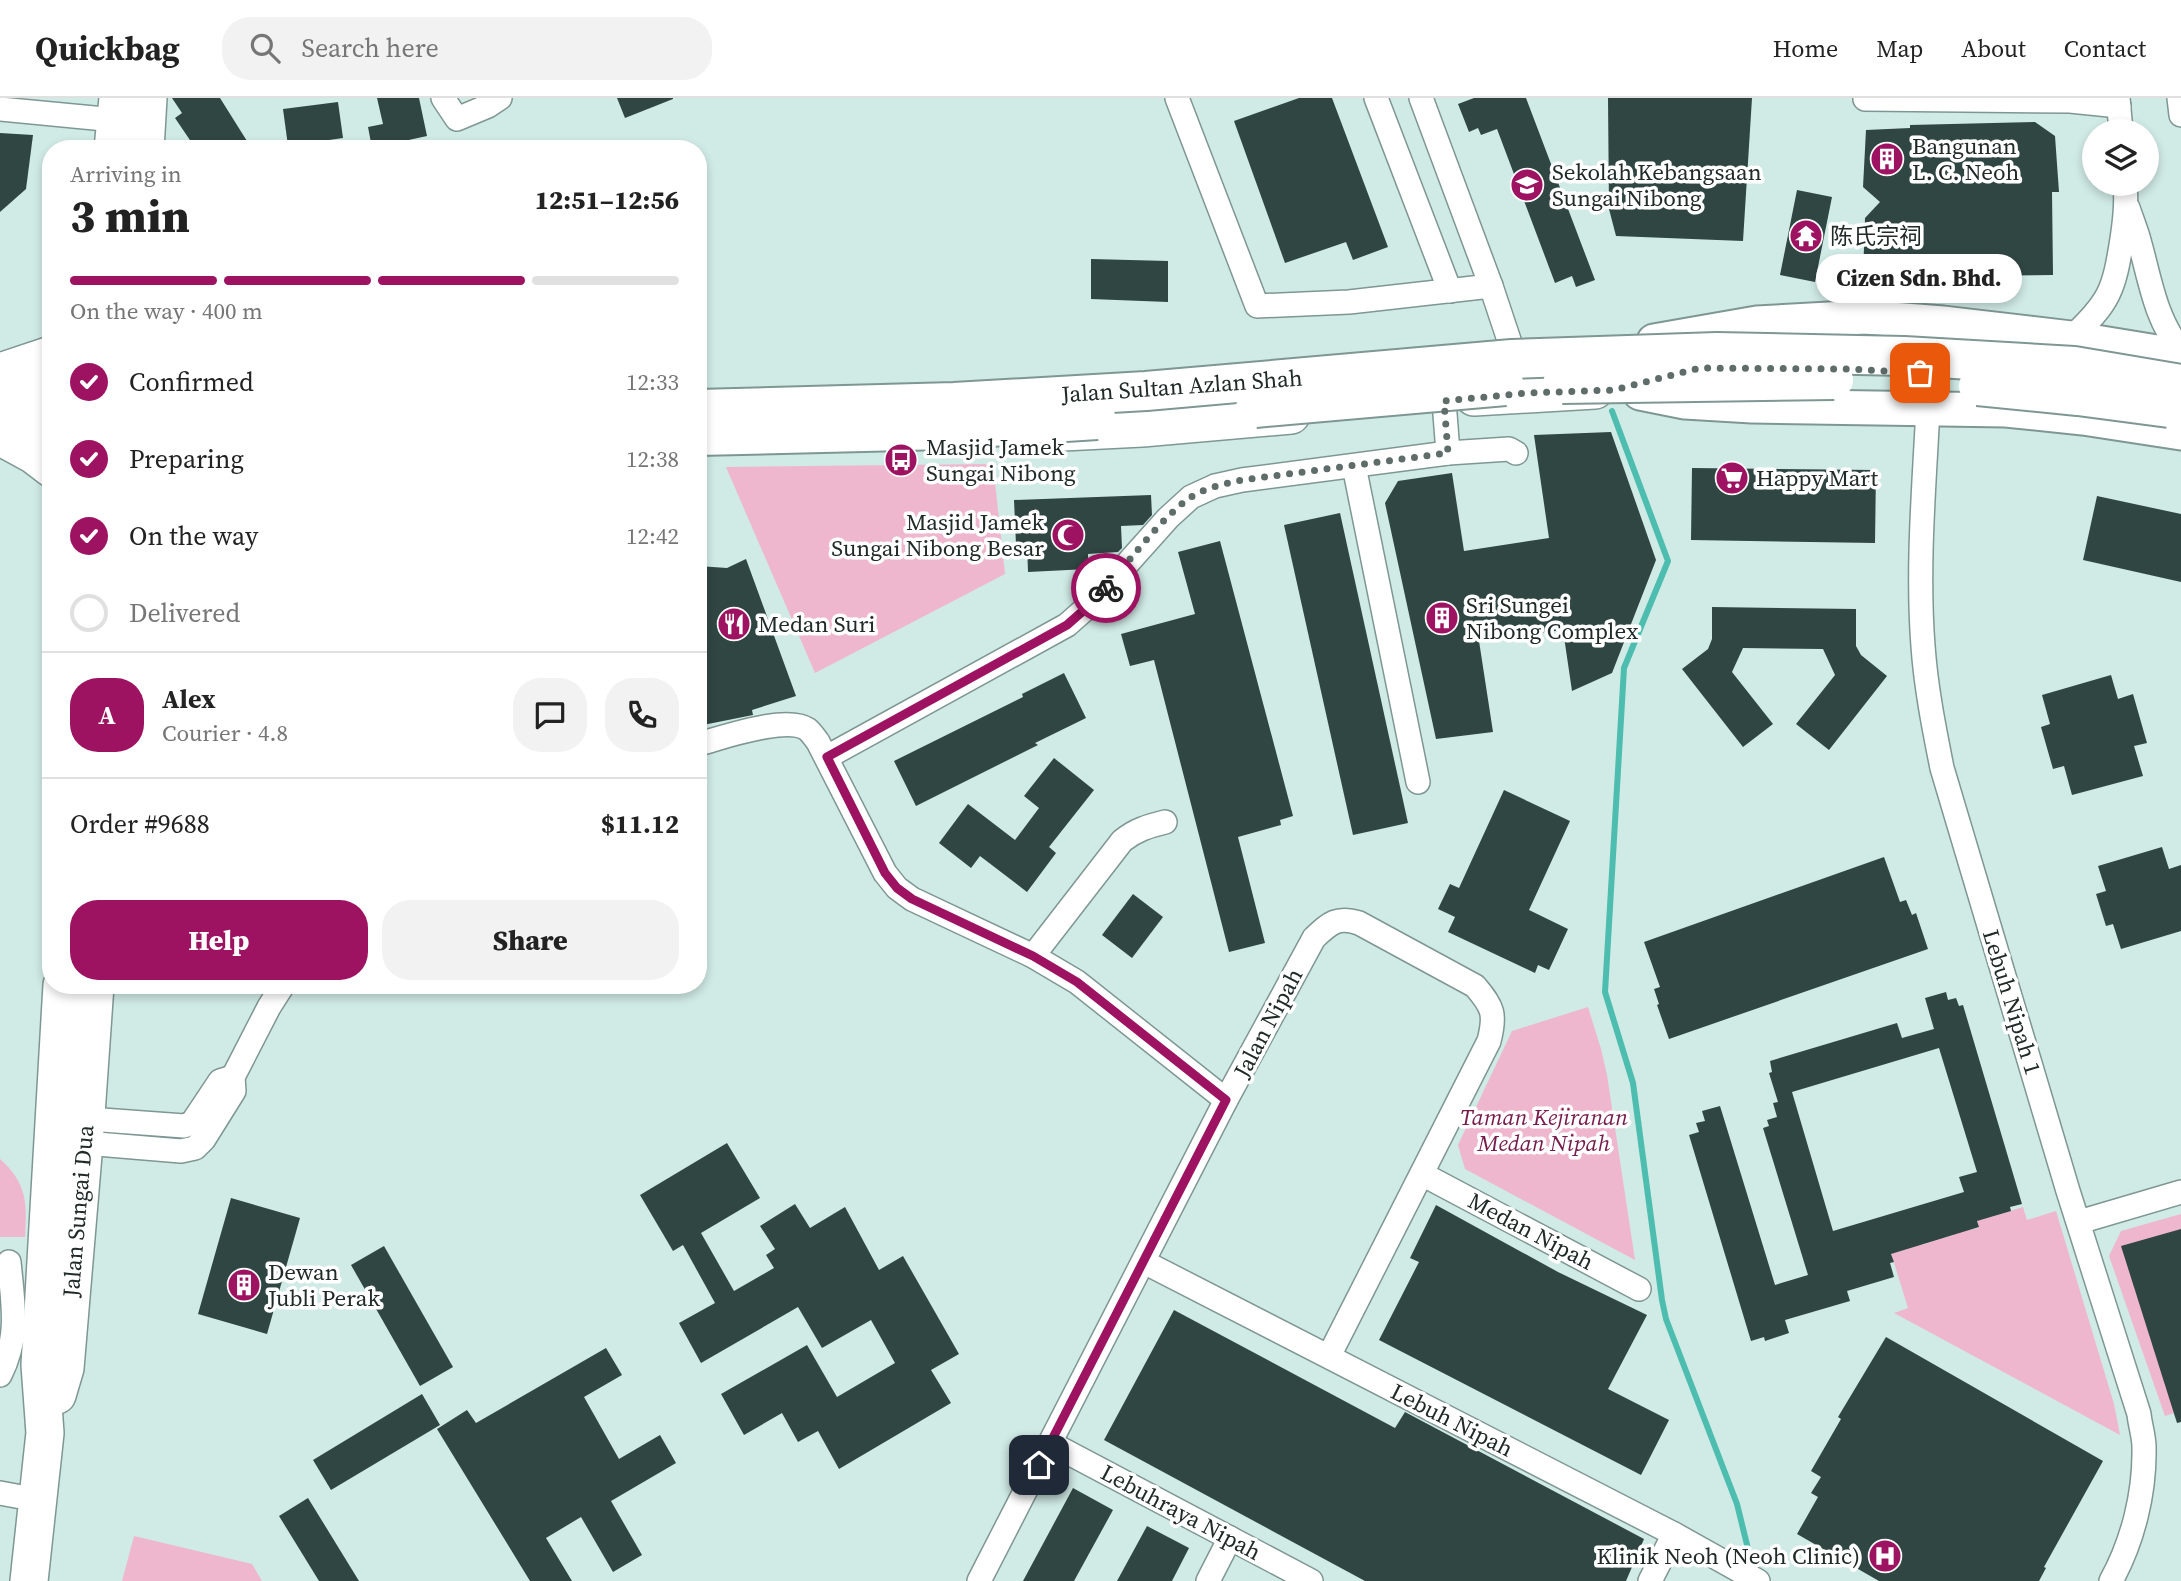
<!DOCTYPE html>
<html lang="en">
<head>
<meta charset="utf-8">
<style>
  :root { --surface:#fff; --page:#f2f2f2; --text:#222; --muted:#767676; --line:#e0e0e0; --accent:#9d1361 }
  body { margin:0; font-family:"Source Serif 4","Noto Sans SC",serif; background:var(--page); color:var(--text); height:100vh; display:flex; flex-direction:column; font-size:26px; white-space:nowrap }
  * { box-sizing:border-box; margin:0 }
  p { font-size:23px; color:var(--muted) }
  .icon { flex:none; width:38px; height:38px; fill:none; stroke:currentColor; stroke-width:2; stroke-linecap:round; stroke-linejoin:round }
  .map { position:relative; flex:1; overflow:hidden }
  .details { position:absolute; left:42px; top:42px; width:665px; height:854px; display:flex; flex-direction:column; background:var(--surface); border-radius:28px; box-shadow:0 4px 10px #0003 }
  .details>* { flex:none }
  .controls { position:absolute; left:2082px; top:21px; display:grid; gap:14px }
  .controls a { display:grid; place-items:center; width:77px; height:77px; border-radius:50%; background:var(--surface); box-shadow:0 4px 10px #0003; font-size:35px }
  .pin { position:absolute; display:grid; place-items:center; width:60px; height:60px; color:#fff; margin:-30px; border-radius:14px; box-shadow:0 4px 10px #0006 }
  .courier { position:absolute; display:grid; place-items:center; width:70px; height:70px; margin:-35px; border:5px solid #9d1361; border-radius:50%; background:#fff; color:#222; box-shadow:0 2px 9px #0007 }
  .bubble { position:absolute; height:49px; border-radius:24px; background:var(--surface); box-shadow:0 4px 10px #0003; font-size:23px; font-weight:800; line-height:49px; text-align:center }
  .summary em { font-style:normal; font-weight:800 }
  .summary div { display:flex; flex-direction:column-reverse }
  .summary { display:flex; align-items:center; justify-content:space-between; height:119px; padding:0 28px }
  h1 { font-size:46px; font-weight:800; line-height:52px }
  .bar { display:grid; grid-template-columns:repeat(4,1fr); gap:10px 7px; align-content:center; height:84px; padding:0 28px }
  .bar i { height:9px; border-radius:5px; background:var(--line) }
  .bar .selected { background:var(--accent) }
  .bar p { grid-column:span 4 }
  .line { display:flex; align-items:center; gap:18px; padding:0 28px; border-top:2px solid var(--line) }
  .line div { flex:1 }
  .round { display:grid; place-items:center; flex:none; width:74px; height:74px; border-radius:28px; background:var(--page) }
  ol { padding:0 28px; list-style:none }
  li { display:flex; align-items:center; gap:21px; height:77px }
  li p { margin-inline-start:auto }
  li .icon { padding:7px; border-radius:50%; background:var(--accent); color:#fff; stroke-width:4 }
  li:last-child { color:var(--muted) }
  li i { width:38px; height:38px; border:4px solid var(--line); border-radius:50% }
  .primary-button { display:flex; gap:14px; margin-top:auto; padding:14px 28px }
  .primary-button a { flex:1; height:80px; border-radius:28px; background:var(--accent); color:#fff; font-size:28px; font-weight:800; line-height:80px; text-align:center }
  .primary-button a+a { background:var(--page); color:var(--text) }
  header { display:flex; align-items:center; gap:42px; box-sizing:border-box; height:98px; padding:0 35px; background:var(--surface); border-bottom:2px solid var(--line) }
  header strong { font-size:33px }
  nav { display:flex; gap:38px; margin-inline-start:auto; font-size:24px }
  .search { width:490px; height:63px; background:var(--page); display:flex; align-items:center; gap:18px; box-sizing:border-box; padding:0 24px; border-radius:28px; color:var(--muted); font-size:26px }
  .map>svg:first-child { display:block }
  .green { fill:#efb7cd }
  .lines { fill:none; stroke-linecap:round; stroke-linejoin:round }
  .stream { stroke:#4dbdaf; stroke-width:6 }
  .building { fill:#304642; fill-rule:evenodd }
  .minor-casing { stroke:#7f9793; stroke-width:26 }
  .secondary-casing { stroke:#7f9793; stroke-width:37 }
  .primary-casing { stroke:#7f9793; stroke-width:40 }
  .trunk-casing { stroke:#7f9793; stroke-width:42 }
  .minor { stroke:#fff; stroke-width:23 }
  .secondary { stroke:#fff; stroke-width:33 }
  .primary { stroke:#fff; stroke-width:37 }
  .trunk { stroke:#fff; stroke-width:38 }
  .trunk-bridge-casing { stroke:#7f9793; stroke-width:42; stroke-linecap:butt }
  .trunk-bridge { stroke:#fff; stroke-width:38 }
  .done { stroke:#5e6d6a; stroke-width:7; stroke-dasharray:0 12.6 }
  .route { stroke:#9d1361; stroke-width:9 }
  .labels { text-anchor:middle; stroke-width:7; stroke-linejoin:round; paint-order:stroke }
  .poi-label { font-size:23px; fill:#202a28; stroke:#fff; text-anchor:start }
  .street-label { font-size:23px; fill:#202a28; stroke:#fff }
  .park-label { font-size:23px; font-style:italic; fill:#771b4b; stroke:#fff }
</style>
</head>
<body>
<header>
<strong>Quickbag</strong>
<div class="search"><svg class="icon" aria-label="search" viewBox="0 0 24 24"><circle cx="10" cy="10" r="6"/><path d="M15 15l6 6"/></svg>Search here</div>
<nav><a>Home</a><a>Map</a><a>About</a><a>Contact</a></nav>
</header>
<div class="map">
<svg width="2181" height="1483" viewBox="0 0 2181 1483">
  <rect width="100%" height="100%" fill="#d0eae5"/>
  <g class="green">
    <path d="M993 366 1005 476 815 575 726 369Z"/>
    <path d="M1588 909 1601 951 1607 977 1635 1162 1465 1071 1458 1047 1512 933Z"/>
    <path d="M0 1061C27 1085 27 1105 25 1139H0Z"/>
    <path d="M2023 1109 2027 1122 2056 1113 2114 1306 2120 1337 1894 1215 1908 1210 1887 1142 1896 1154 1907 1151 1906 1145 1922 1147 1936 1142 1938 1128 1943 1140 1954 1137 1952 1129 1966 1125 1968 1132 1979 1130 1975 1115 1991 1119Z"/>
    <path d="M2181 1116V1313L2165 1318 2109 1158 2121 1133Z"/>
    <path d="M134 1438 252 1466 262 1483H122Z"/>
  </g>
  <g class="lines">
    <path class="stream" d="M1612 313 1668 463 1624 570 1605 894 1633 985 1662 1202 1666 1221 1737 1406 1751 1463"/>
  </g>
  <g class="building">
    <path d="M172 0H220L252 51H196L175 20 182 15Z"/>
    <path d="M377 0H419L427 38 372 50 368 29 383 26Z"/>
    <path d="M617 0H673V1L625 20Z"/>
    <path d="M1299 0H1332L1388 149 1353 162 1346 144 1285 165 1234 23Z"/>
    <path d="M1474 0H1526L1595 182 1576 189 1572 178 1555 185 1497 31 1481 37 1478 30 1469 34 1458 6Z"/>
    <path d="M1608 0H1752L1743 143 1616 138 1609 111Z"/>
    <path d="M338 4 343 40 288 48 283 11Z"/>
    <path d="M2035 24 2055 38 2059 94H2052L2053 177 1863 179 1865 120 1880 104 1863 89 1866 32 1910 30V27Z"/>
    <path d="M0 35 33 37 26 91 0 114Z"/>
    <path d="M1797 92 1832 99 1815 184 1780 177Z"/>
    <path d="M1091 161 1168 163V204L1091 201Z"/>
    <path d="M1611 334 1656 462 1612 575 1572 593 1563 532 1479 543 1493 634 1436 641 1385 405 1398 383 1452 375 1464 453 1549 440 1534 337Z"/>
    <path d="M1692 370 1876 372 1875 445 1691 442Z"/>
    <path d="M1151 397 1152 417 1143 427 1121 428 1122 450 1118 454 1088 456V471L1028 474 1027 446H1016L1014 402Z"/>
    <path d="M2097 398 2181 416V484L2083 462Z"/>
    <path d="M1340 415 1408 725 1353 737 1284 427Z"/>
    <path d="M1220 443 1293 718 1280 722 1281 727 1238 739 1265 845 1229 854 1154 562 1130 568 1121 536 1195 516 1178 454Z"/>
    <path d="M746 461 796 598 752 612 753 617 698 628V468L727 470Z"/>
    <path d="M1712 509 1856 511V548L1861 557 1887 578 1829 652 1796 626 1835 577 1823 551 1743 550 1732 574 1773 626 1743 649 1682 571 1708 551 1712 541Z"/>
    <path d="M1064 575 1086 620 1035 645 1038 647 916 708 894 663 1023 599 1022 596Z"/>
    <path d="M2111 577 2118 601 2133 596 2147 645 2134 648 2143 678 2072 697 2064 668 2053 671 2041 629 2050 626 2042 597Z"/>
    <path d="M1054 660 1094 692 1049 749 1056 755 1027 794 980 758 971 770 939 745 968 706 1015 742 1039 710 1024 698Z"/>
    <path d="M1504 692 1570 723 1529 812 1568 831 1549 872 1538 867 1535 875 1448 834 1455 819 1438 811 1450 786 1459 790Z"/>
    <path d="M2162 749 2169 771 2181 767V833L2121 851 2113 826 2106 828 2096 796 2106 793 2098 768Z"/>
    <path d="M1884 759 1900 804 1906 802 1912 817 1916 815 1928 851 1669 941 1657 907 1659 906 1654 891 1660 889 1644 844Z"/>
    <path d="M1133 796 1163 819 1132 860 1102 837Z"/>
    <path d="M1946 894 1948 902 1956 900 1959 908 1963 907 2022 1106 2010 1109 2011 1113 1977 1123 1979 1129 1891 1156 1894 1164 1890 1165 1894 1179 1847 1193 1850 1203 1785 1222 1789 1235 1765 1243 1764 1239 1751 1243 1689 1037 1699 1034 1696 1025 1705 1023 1702 1013 1720 1008 1775 1187 1808 1177 1763 1030 1769 1028 1767 1022 1777 1019 1773 1005 1778 1004 1769 975 1772 974 1770 963 1897 925 1902 940 1934 931 1925 900ZM1939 950 1977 1074 1959 1079 1964 1094 1833 1133 1792 994Z"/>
    <path d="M727 1045 760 1100 701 1135 734 1193 774 1170 766 1157 775 1151 760 1128 795 1106 810 1130 845 1109 879 1172 903 1158 959 1256 931 1272 951 1305 839 1371 818 1333 798 1344 782 1315 744 1337 721 1296 807 1247 837 1299 895 1265 871 1222 822 1250 798 1209 701 1265 679 1225 715 1205 683 1147 673 1153 640 1097Z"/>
    <path d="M231 1100 300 1120 267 1236 198 1216Z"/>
    <path d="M1436 1107 1558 1174 1647 1217 1608 1291 1669 1322 1641 1377 1379 1242 1419 1164 1410 1160Z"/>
    <path d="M2181 1131V1324L2177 1325 2121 1148Z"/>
    <path d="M384 1148 453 1269 420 1288 351 1167Z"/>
    <path d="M1174 1212 1395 1330 1405 1314 1644 1441 1626 1483H1365L1104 1342Z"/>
    <path d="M1886 1239 2103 1363 2044 1469 2046 1470 2039 1483H1879L1797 1436 1818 1399 1811 1395 1821 1379 1811 1373 1841 1321 1838 1319Z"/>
    <path d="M606 1250 622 1277 584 1299 619 1361 660 1337 676 1365 611 1403 642 1457 613 1474 581 1419 546 1440 572 1483H530L437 1331 467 1312 476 1325Z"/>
    <path d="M422 1296 440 1327 331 1392 313 1362Z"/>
    <path d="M1073 1390 1113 1412 1074 1483H1023Z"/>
    <path d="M308 1400 359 1483H319L279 1418Z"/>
    <path d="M1147 1428 1189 1450 1172 1483H1117Z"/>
  </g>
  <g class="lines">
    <defs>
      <g id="minor">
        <path d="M443 0 457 21 488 8 500 0"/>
        <path d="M1177 0 1257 208 1349 204 1491 188"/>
        <path d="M1376 0 1450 193"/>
        <path d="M1421 0 1491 188 1512 251"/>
        <path d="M2118 0 2121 33"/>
        <path d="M2179 0 2181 17"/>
        <path d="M1865 1 2070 3 2119 8"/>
        <path d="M0 11 115 22"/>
        <path d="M2128 110C2132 122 2137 134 2140 146 2150 182 2156 223 2181 252"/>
        <path d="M2071 240C2110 204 2114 192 2122 141 2125 122 2127 105 2125 86"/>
        <path d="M1444 303 1448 355"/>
        <path d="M1928 311C1924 389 1917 470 1923 548 1926 590 1934 630 1942 670L2068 1093 2139 1316C2140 1327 2144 1338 2144 1349 2145 1395 2133 1443 2111 1483"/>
        <path d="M1354 368 1418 684"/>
        <path d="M698 646C722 640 786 617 807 631 811 634 815 640 818 644L885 775 897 790 912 801 1033 858 1077 884 1226 1002"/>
        <path d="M827 659 1067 527 1092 505 1168 420 1191 399 1215 388 1242 382 1448 355 1509 351 1516 355"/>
        <path d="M1033 858 1122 743C1135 732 1149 728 1165 724"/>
        <path d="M75 1020 184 1028 192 1025 220 983 233 979"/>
        <path d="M73 1044 181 1053 195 1050 204 1041 234 993 233 979 269 909 283 887"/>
        <path d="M1422 1076 1639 1191"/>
        <path d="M2079 1124 2181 1094"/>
        <path d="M1144 1164 1674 1436 1758 1483"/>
        <path d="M0 1277C20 1238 13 1206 9 1164"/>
        <path d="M1050 1345 1311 1483"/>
        <path d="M0 1395 38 1402"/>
        <path d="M979 1483 1226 1002 1314 840C1330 825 1337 818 1359 825L1475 888C1493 909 1496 916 1489 943L1329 1258"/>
        <path d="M1208 1483 1230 1440"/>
        <path d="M1650 1483 1674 1436"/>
      </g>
      <g id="secondary">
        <path d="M1654 243 1757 225 1865 219 1943 225 2071 240 2181 258"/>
        <path d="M1640 295 1685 304 1752 308 2006 312 2083 320 2181 335"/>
      </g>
      <g id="primary">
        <path d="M113 51 118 0"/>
        <path d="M145 51 148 0"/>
        <path d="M0 274 51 257"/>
        <path d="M1474 299 1595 292"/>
        <path d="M1063 334 1142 330 1291 317"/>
        <path d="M1 339 34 357 51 370"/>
        <path d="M57 1297 65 1270 84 1045 95 887"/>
        <path d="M29 1483 45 1335 40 1267 62 887"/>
      </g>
      <g id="trunk">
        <path d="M0 294 51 296"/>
        <path d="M0 322 51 323"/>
      </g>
    </defs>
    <use href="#minor" class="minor-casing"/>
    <use href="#secondary" class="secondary-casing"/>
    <use href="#primary" class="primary-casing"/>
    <use href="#trunk" class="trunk-casing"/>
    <use href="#minor" class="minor"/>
    <use href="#secondary" class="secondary"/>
    <use href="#primary" class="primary"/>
    <use href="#trunk" class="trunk"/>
    <defs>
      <g id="trunk-bridge">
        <path d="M1562 286 1834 282"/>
        <path d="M1978 288 2078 298 2169 310"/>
        <path d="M1255 310 1505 288"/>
        <path d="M698 311 954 304 1146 293 1512 261 1717 254 1904 258 2074 268 2181 286"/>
        <path d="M698 338 945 332 1097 322"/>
      </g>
    </defs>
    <use href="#trunk-bridge" class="trunk-bridge-casing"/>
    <use href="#trunk-bridge" class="trunk-bridge"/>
  </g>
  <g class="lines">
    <path class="done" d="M1106 490C1129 463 1163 418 1191 399 1207 389 1225 386 1242 382L1448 355 1444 303 1527 295 1614 292 1700 270 1848 271 1920 275"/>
    <path class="route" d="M1039 1367 1226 1002 1077 884 1033 858 912 801 897 790 885 775 827 659 1067 527 1092 505 1106 490"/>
  </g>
  <defs>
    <symbol id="building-disc" viewBox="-11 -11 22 22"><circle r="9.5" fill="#9d1361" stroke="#fff"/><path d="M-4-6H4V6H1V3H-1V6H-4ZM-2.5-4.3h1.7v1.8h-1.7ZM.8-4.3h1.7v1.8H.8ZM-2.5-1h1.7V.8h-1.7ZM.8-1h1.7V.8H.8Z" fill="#fff"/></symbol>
    <symbol id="school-disc" viewBox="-11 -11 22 22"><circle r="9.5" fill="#9d1361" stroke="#fff"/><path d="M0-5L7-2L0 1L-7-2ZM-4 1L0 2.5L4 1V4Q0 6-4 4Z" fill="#fff"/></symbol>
    <symbol id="temple-disc" viewBox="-11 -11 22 22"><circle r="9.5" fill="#9d1361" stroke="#fff"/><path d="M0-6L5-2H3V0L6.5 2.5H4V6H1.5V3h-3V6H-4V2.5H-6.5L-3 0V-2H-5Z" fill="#fff"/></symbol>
    <symbol id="bus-disc" viewBox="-11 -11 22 22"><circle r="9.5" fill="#9d1361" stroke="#fff"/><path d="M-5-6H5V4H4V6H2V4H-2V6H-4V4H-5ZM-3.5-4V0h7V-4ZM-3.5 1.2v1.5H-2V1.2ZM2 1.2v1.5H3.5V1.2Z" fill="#fff"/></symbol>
    <symbol id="supermarket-disc" viewBox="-11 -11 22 22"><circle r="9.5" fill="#9d1361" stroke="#fff"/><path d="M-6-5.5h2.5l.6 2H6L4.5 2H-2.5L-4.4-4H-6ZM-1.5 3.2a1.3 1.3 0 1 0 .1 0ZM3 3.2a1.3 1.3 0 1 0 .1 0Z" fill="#fff"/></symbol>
    <symbol id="mosque-disc" viewBox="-11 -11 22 22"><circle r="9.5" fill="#9d1361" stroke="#fff"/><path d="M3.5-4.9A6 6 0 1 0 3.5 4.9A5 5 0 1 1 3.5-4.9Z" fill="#fff"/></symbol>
    <symbol id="restaurant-disc" viewBox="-11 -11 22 22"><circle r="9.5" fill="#9d1361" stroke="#fff"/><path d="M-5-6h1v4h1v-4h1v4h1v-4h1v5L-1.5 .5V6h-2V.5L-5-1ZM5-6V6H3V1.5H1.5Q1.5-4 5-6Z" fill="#fff"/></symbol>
    <symbol id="hospital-disc" viewBox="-11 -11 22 22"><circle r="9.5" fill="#9d1361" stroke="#fff"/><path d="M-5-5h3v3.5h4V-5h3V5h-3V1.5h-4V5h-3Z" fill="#fff"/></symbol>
  </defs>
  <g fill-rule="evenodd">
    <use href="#building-disc" x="1868" y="42" width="38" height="38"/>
    <use href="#school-disc" x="1508" y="68" width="38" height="38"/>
    <use href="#temple-disc" x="1787" y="119" width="38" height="38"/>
    <use href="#bus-disc" x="882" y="343" width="38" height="38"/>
    <use href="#supermarket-disc" x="1713" y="361" width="38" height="38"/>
    <use href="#mosque-disc" x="1049" y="418" width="38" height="38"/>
    <use href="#building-disc" x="1423" y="501" width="38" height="38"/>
    <use href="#restaurant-disc" x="715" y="507" width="38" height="38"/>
    <use href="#building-disc" x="225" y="1168" width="38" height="38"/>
    <use href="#hospital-disc" x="1866" y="1439" width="38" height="38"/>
  </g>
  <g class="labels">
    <g class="poi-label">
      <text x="1912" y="56">Bangunan<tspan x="1912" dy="26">L. C. Neoh</tspan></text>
      <text x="1552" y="82">Sekolah Kebangsaan<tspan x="1552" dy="26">Sungai Nibong</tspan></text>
      <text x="1830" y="146">陈氏宗祠</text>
      <text x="926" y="357">Masjid Jamek<tspan x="926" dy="26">Sungai Nibong</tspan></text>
      <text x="1756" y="388">Happy Mart</text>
      <text x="1044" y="432" text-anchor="end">Masjid Jamek<tspan x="1044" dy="26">Sungai Nibong Besar</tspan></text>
      <text x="1466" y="515">Sri Sungei<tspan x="1466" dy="26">Nibong Complex</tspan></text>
      <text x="758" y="534">Medan Suri</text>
      <text x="268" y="1182">Dewan<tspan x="268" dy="26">Jubli Perak</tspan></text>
      <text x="1860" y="1466" text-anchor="end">Klinik Neoh (Neoh Clinic)</text>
    </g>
    <g class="street-label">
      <text transform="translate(1182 288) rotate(-4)" y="8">Jalan Sultan Azlan Shah</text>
      <text transform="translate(2012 904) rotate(73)" y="8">Lebuh Nipah 1</text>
      <text transform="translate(1268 925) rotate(-62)" y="8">Jalan Nipah</text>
      <text transform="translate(78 1113) rotate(-85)" y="8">Jalan Sungai Dua</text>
      <text transform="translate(1531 1133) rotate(28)" y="8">Medan Nipah</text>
      <text transform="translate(1452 1322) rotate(27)" y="8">Lebuh Nipah</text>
      <text transform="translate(1181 1414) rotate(28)" y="8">Lebuhraya Nipah</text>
    </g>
    <g class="park-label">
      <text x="1544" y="1027">Taman Kejiranan<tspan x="1544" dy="26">Medan Nipah</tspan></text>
    </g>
  </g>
</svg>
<div class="controls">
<a><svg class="icon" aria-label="layers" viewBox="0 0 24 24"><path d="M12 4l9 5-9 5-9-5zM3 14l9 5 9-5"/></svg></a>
</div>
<div class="pin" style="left:1920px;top:275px;background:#ea580c"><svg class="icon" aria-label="bag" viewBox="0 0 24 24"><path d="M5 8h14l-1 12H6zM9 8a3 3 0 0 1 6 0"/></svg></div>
<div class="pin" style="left:1039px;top:1367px;background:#1f2937"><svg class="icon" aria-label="home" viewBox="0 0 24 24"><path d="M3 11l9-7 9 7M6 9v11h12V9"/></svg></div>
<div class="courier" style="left:1106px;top:490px"><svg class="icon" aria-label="bike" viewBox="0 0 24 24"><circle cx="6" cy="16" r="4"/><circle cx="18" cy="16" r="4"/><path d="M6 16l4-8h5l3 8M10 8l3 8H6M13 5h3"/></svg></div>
<div class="bubble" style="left:1816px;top:156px;width:206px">Cizen Sdn. Bhd.</div>
<section class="details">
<div class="summary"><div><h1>3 min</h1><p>Arriving in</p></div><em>12:51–12:56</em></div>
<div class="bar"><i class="selected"></i><i class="selected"></i><i class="selected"></i><i></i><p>On the way · 400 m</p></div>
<ol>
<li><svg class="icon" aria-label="check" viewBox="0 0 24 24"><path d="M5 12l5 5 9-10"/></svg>Confirmed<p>12:33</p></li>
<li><svg class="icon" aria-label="check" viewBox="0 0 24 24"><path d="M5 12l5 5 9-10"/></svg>Preparing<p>12:38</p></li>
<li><svg class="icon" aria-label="check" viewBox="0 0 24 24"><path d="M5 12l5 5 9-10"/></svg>On the way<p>12:42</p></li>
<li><i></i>Delivered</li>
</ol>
<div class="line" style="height:126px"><b class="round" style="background:var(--accent);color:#fff">A</b><div><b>Alex</b><p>Courier · 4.8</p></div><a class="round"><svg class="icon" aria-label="chat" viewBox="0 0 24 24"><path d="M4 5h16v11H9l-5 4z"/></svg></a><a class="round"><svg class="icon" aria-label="phone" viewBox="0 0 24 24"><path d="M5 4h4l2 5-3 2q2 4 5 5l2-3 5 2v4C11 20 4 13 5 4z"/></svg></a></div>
<div class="line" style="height:91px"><div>Order #9688</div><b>$11.12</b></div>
<div class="primary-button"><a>Help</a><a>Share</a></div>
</section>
</div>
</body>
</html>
